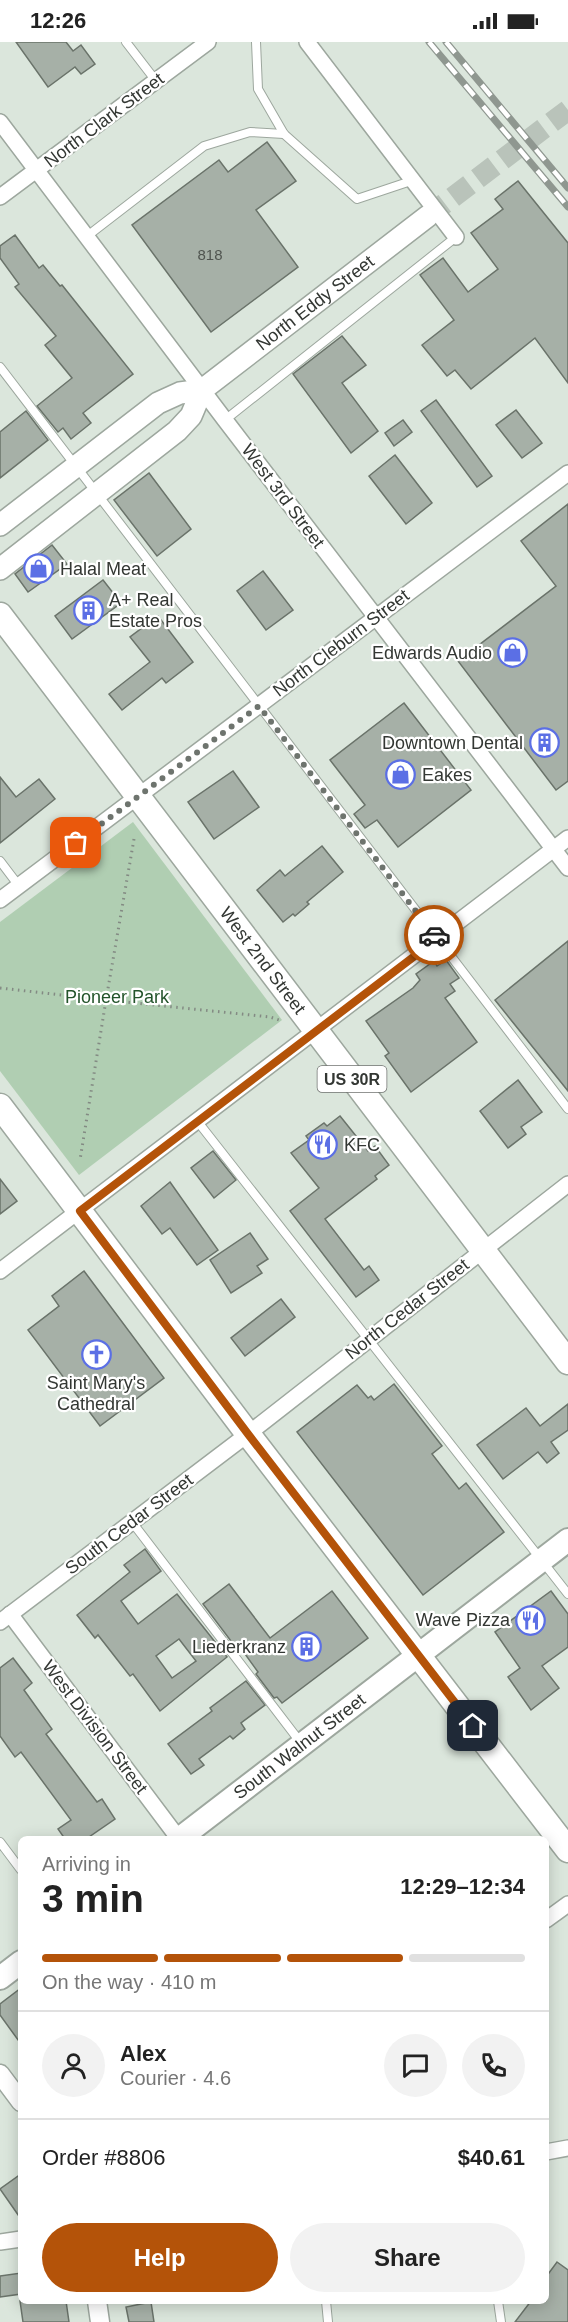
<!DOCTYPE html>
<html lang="en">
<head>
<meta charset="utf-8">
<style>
  :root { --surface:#fff; --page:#f2f2f2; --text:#222; --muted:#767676; --line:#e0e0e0; --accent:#b45309 }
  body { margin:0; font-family:Arial,sans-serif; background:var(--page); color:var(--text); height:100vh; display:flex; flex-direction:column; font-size:22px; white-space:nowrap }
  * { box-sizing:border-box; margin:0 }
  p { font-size:20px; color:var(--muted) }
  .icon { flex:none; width:33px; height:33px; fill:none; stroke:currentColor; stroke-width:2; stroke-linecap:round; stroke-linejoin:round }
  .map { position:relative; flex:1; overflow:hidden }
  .side { position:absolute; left:18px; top:1794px; width:531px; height:468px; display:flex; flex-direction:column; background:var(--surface); border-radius:9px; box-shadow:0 3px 15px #0003 }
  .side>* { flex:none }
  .pin { position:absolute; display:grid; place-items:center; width:51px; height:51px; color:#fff; margin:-26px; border-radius:12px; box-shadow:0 3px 9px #0006 }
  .courier { position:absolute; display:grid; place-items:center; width:60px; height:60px; margin:-30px; border:4px solid #b45309; border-radius:50%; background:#fff; color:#222; box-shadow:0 2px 8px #0007 }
  .head em { font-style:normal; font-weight:700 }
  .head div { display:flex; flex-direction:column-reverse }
  .head { display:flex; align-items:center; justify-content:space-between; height:102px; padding:0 24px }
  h1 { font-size:39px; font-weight:700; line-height:45px }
  .bar { display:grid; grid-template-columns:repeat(4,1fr); gap:9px 6px; align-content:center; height:72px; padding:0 24px }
  .bar i { height:8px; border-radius:4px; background:var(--line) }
  .bar .current { background:var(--accent) }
  .bar p { grid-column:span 4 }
  .line { display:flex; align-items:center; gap:15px; padding:0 24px; border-top:2px solid var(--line) }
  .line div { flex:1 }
  .round { display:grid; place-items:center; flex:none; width:63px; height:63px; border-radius:32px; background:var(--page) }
  .primary-button { display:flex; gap:12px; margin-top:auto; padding:12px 24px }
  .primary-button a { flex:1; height:69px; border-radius:36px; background:var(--accent); color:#fff; font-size:24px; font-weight:700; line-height:69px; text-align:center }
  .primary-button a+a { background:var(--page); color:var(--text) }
  .status { display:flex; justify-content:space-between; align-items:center; height:42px; padding:0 30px; background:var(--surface); direction:ltr }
  .status svg { height:16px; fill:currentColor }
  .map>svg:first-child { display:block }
  .green { fill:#b0ceb2 }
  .building { fill:#a6b0a7; stroke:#6a736a; stroke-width:1.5; fill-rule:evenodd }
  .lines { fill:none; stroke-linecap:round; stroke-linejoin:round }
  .secondary-tunnel { stroke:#b9c3ba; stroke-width:21; stroke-dasharray:21 10; stroke-linecap:butt }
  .service-casing { stroke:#9da79e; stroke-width:10 }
  .minor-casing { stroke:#9da79e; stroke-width:18 }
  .tertiary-casing { stroke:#9da79e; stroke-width:21 }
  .secondary-casing { stroke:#9da79e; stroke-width:24 }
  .primary-casing { stroke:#9da79e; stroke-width:26 }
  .trunk-casing { stroke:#9da79e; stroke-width:27 }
  .path { stroke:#838a83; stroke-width:3; stroke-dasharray:1.5 4.5; stroke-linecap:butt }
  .service { stroke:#fff; stroke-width:8 }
  .minor { stroke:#fff; stroke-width:15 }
  .tertiary { stroke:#fff; stroke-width:18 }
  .secondary { stroke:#fff; stroke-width:21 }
  .primary { stroke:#fff; stroke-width:22 }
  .trunk { stroke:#fff; stroke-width:24 }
  .rail-casing { stroke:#8f9790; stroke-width:7 }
  .rail { stroke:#fff; stroke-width:4.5; stroke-dasharray:14; stroke-linecap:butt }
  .done { stroke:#6e746e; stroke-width:6; stroke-dasharray:0 10.8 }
  .route { stroke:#b45309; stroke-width:8 }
  .labels { text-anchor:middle; stroke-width:4.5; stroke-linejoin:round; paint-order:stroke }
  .number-label { font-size:15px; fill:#505550 }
  .shield { fill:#fff; stroke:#707370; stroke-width:1.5 }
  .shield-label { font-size:16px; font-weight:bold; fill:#333733 }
  .street-label { font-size:18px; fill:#333733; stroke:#fff }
  .poi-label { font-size:18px; fill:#333733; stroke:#fff; text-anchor:start }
  .park-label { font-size:18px; fill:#23542b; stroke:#fff }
</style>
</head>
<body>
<div class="status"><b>12:26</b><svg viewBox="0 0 49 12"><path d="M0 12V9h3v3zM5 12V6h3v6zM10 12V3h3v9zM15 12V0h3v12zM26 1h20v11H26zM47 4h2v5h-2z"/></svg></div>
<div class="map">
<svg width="568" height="2280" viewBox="0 0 568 2280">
  <rect width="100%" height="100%" fill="#dbe6dc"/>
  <path class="green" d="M133 780 282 978 79 1133 0 1029V880Z"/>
  <g class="building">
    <path d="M16 0H66L73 9 81 3 95 22 81 32 75 25 48 45Z"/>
    <path d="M267 100 296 139 256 168 298 225 211 290 132 183 219 118 228 130Z"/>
    <path d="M518 139 568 201V341L535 296 471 347 455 328 447 334 422 303 454 278 420 233 443 216 468 250 498 227 471 191 503 167 495 157Z"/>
    <path d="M15 193 39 226 43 223 60 244 62 243 133 332 83 371 91 381 71 397 63 386 58 390 37 364 72 336 45 303 56 294 15 245 19 242 0 216V204Z"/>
    <path d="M342 294 366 323 342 341 378 389 351 411 293 332Z"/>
    <path d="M436 358 492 434 477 445 421 369Z"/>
    <path d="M516 368 542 401 522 416 496 383Z"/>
    <path d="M26 369 48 398 0 436V390Z"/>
    <path d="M403 378 412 390 394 404 385 391Z"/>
    <path d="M395 413 432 461 406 482 369 434Z"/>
    <path d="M149 431 191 487 157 514 114 458Z"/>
    <path d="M568 462V739L556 748 458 619 556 544 521 499Z"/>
    <path d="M52 503 67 522 28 550 15 532Z"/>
    <path d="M263 529 293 568 266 588 237 549Z"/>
    <path d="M103 538 121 561 72 597 55 574Z"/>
    <path d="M158 574 193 620 166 641 162 636 122 668 109 652 150 620 130 595Z"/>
    <path d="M404 661 471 748 398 805 377 778 365 786 354 772 365 763 330 718Z"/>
    <path d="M233 729 259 765 214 797 188 760Z"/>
    <path d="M0 735 16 755 39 737 55 757 0 801Z"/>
    <path d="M322 804 343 830 307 860 309 862 295 874 293 872 283 880 257 848 280 828 285 834Z"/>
    <path d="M568 899V1049L495 958Z"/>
    <path d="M446 918 459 936 450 942 455 949 445 956 477 1000 411 1050 385 1014 389 1011 366 979 413 946 420 938 416 932 434 919 437 924Z"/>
    <path d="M518 1038 542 1070 521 1085 526 1092 508 1106 480 1069Z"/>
    <path d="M340 1074 368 1109 375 1104 389 1123 375 1134 377 1137 325 1177 364 1228 369 1224 379 1238 356 1255 290 1169 319 1146 291 1111 309 1098 306 1094 324 1081 327 1084Z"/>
    <path d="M213 1109 236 1138 214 1156 191 1126Z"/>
    <path d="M0 1137 17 1159 0 1172Z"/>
    <path d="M170 1140 218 1208 197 1223 170 1186 162 1192 141 1164Z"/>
    <path d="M250 1191 268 1217 257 1224 262 1231 231 1251 210 1218Z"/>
    <path d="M84 1229 164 1336 100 1384 28 1288 59 1264 52 1254Z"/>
    <path d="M281 1257 295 1275 245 1314 231 1296Z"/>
    <path d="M394 1342 442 1404 432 1412 459 1447 466 1441 504 1490 423 1553 297 1390 357 1343 368 1356 371 1354 374 1358Z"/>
    <path d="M568 1362V1388L551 1400 559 1411 547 1421 538 1410 503 1437 477 1403 526 1366 540 1384Z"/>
    <path d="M145 1507 161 1529 121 1559 138 1582 177 1552 227 1615 160 1669 133 1632 130 1634 98 1593 95 1596 77 1573 130 1530 124 1523ZM179 1597 196 1619 172 1636 156 1614Z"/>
    <path d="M229 1542 270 1596 332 1549 368 1596 282 1661 277 1655 274 1656 256 1632 258 1630 240 1605 237 1607 203 1562Z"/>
    <path d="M551 1549 568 1572V1605L542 1624 559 1646 531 1668 508 1635 520 1626 495 1590Z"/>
    <path d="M13 1616 32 1641 24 1648 52 1687 46 1692 97 1760 102 1757 115 1777 86 1797H65L58 1787 71 1778 21 1710 15 1715 0 1694V1626Z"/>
    <path d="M246 1639 265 1663 241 1681 245 1687 233 1697 230 1694 199 1717 204 1723 191 1732 168 1702 212 1669 210 1666Z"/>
    <path d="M21 1946V2002L0 1973V1962Z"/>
    <path d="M21 2132V2177L0 2147Z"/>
    <path d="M557 2220 568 2228V2280H515L531 2259H546V2235Z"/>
    <path d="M21 2231V2252L0 2255V2234Z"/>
    <path d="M20 2259H66L69 2280H23Z"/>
    <path d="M151 2260 154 2280H129L126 2265Z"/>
  </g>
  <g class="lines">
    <path class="secondary-tunnel" d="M428 174 568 68"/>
    <defs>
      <g id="service">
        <path d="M126 0 156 39"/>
        <path d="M256 0 258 47 284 92 357 157 414 138"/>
        <path d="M86 195 204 104 250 90 284 92"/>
        <path d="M0 325 568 1067"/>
        <path d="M225 378 456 195"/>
        <path d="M0 819 19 844"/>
        <path d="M198 1080 568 1552"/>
        <path d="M132 1480 301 1701"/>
        <path d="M0 1800 21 1828"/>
        <path d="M326 2259 328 2280"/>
        <path d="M498 2259 501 2280"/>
      </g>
      <g id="minor">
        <path d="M307 0 456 195"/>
        <path d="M0 80 225 378 568 826"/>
        <path d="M0 155 208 0"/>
        <path d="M0 858 568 431"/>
        <path d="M0 1229 568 796"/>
        <path d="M10 1572 179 1797"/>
        <path d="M0 1580 248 1392 568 1142"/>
        <path d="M546 1878 568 1862"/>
        <path d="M546 2110 568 2106"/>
        <path d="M0 2200 21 2197"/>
      </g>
      <g id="tertiary">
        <path d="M0 2032 21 2060"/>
        <path d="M97 2259 100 2280"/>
      </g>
      <g id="secondary">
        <path d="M0 483 158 361 180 351 202 348"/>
        <path id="s1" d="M0 527 177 389 191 374 202 348 428 174"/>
      </g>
      <g id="primary">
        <path id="s2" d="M179 1797 568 1498"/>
        <path d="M0 1936 21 1920"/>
      </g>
      <g id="trunk">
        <path id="s3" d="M0 573 568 1320"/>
        <path d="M0 1064 248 1392 568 1808"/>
      </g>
    </defs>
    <use href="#service" class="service-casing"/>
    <use href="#minor" class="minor-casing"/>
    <use href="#tertiary" class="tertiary-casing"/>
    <use href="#secondary" class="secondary-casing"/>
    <use href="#primary" class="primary-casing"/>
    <use href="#trunk" class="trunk-casing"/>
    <g class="path">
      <path d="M134 797 106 958 270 975 282 979"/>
      <path d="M0 946 106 958 80 1118"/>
    </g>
    <use href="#service" class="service"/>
    <use href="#minor" class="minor"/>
    <use href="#tertiary" class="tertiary"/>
    <use href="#secondary" class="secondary"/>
    <use href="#primary" class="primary"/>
    <use href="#trunk" class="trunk"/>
    <defs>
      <g id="rail">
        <path d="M429 0 568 165"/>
        <path d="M446 0 568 146"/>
      </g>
    </defs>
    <use href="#rail" class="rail-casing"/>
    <use href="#rail" class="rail"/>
  </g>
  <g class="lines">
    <path class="done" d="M76 801 259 664 434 893"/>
    <path class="route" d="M434 893 437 897 80 1169 248 1392 473 1684"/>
  </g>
  <defs>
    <symbol id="shop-ring" viewBox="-11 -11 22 22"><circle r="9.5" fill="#fff" stroke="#5b6fe5" stroke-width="1.5"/><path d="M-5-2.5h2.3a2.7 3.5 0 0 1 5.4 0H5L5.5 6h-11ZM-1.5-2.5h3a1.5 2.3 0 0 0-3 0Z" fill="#5b6fe5"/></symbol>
    <symbol id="building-ring" viewBox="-11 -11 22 22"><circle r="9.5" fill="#fff" stroke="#5b6fe5" stroke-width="1.5"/><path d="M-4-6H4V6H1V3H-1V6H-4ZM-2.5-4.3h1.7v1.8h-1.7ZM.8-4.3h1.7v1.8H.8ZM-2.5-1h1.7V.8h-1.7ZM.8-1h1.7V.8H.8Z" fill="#5b6fe5"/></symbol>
    <symbol id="restaurant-ring" viewBox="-11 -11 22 22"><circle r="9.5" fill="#fff" stroke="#5b6fe5" stroke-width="1.5"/><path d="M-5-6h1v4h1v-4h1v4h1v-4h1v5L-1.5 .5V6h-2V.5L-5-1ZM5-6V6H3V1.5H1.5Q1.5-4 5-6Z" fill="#5b6fe5"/></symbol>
    <symbol id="church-ring" viewBox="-11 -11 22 22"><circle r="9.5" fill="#fff" stroke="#5b6fe5" stroke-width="1.5"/><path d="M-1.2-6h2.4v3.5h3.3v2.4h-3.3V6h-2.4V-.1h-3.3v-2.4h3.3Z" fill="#5b6fe5"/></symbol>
  </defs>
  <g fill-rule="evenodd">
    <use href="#shop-ring" x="22" y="510" width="33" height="33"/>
    <use href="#building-ring" x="72" y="552" width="33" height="33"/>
    <use href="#shop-ring" x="496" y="594" width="33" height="33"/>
    <use href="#building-ring" x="528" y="684" width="33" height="33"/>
    <use href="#shop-ring" x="384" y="716" width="33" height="33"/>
    <use href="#restaurant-ring" x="306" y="1086" width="33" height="33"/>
    <use href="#church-ring" x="80" y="1296" width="33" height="33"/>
    <use href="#restaurant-ring" x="514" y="1562" width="33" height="33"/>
    <use href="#building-ring" x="290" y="1588" width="33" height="33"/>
  </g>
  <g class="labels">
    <g class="number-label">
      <text x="210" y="218">818</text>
    </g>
    <rect class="shield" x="317.5" y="1024" width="69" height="26" rx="4.5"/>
    <g class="shield-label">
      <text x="352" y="1043">US 30R</text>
    </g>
    <g class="street-label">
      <text transform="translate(104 78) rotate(-37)" y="6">North Clark Street</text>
      <text dy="6" stroke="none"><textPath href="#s1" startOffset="416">North Eddy Street</textPath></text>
      <text transform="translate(283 454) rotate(53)" y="6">West 3rd Street</text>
      <text transform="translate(341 601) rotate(-37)" y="6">North Cleburn Street</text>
      <text dy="6" stroke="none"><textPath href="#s3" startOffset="434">West 2nd Street</textPath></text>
      <text transform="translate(407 1267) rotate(-38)" y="6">North Cedar Street</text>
      <text transform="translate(129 1482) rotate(-37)" y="6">South Cedar Street</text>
      <text transform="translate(95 1685) rotate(53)" y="6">West Division Street</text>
      <text dy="6" stroke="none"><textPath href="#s2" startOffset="152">South Walnut Street</textPath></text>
    </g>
    <g class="poi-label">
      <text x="60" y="533">Halal Meat</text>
      <text x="109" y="564">A+ Real<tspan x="109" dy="21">Estate Pros</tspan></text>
      <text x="492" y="617" text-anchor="end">Edwards Audio</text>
      <text x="523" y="707" text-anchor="end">Downtown Dental</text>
      <text x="422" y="739">Eakes</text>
      <text x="344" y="1109">KFC</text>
      <text x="96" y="1347" text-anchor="middle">Saint Mary's<tspan x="96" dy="21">Cathedral</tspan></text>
      <text x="510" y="1584" text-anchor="end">Wave Pizza</text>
      <text x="286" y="1611" text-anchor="end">Liederkranz</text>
    </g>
    <g class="park-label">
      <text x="117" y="961">Pioneer Park</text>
    </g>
  </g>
</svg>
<div class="pin" style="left:76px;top:801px;background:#ea580c"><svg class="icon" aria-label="bag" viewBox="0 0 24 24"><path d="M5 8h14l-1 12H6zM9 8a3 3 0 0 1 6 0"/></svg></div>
<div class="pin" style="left:473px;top:1684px;background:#1f2937"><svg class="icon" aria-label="home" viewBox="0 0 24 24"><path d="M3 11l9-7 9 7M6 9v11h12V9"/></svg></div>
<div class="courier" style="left:434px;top:893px"><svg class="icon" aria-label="car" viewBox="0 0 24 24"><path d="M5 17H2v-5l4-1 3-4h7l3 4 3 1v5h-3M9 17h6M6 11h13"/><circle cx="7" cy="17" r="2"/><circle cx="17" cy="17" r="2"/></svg></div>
<section class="side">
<div class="head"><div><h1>3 min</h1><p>Arriving in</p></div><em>12:29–12:34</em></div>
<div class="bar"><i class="current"></i><i class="current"></i><i class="current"></i><i></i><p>On the way · 410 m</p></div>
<div class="line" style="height:108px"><a class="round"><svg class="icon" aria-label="person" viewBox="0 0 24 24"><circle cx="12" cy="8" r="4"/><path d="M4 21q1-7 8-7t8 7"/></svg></a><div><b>Alex</b><p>Courier · 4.6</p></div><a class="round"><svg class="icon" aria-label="chat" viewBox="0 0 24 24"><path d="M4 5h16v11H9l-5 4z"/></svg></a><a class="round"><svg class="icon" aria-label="phone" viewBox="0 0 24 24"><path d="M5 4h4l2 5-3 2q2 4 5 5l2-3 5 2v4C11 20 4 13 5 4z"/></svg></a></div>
<div class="line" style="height:78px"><div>Order #8806</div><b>$40.61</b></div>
<div class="primary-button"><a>Help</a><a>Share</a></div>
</section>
</div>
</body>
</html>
